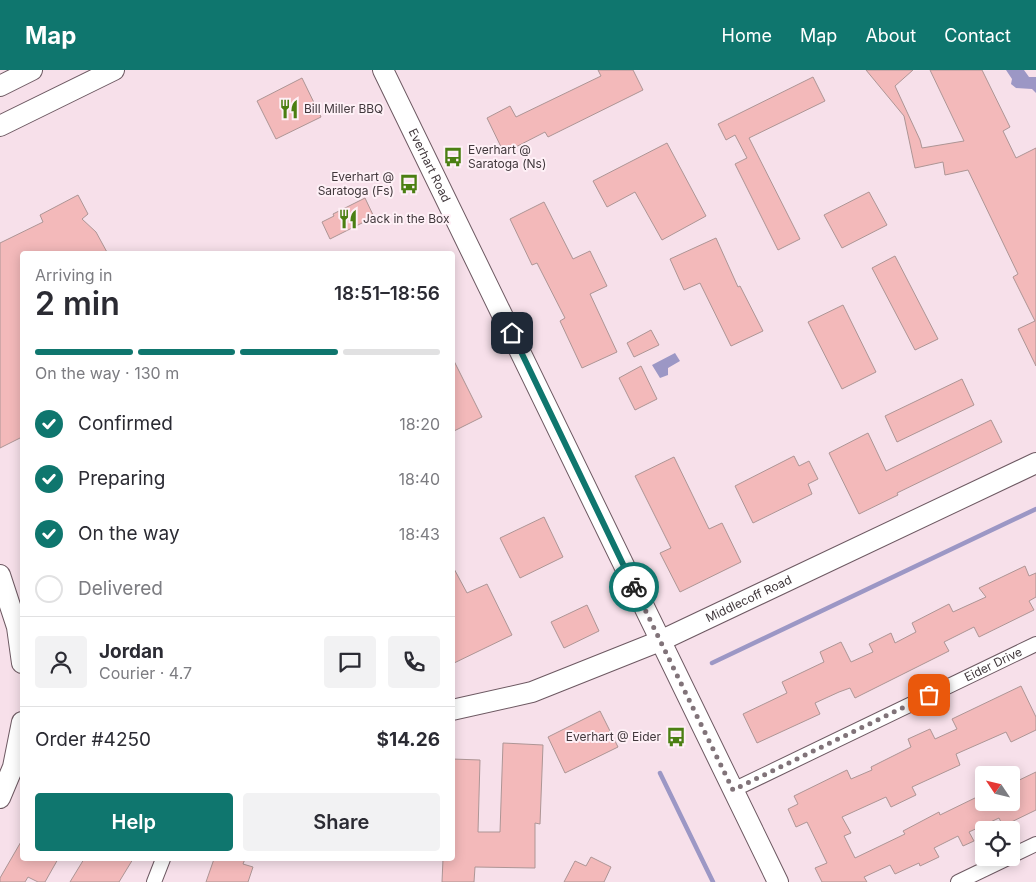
<!DOCTYPE html>
<html lang="en">
<head>
<meta charset="utf-8">
<style>
  :root { --surface:#fff; --page:#f2f2f3; --text:#2b2b33; --muted:#7c7c81; --line:#e1e1e2; --accent:#0f766e }
  body { margin:0; font-family:Inter,sans-serif; background:var(--page); color:var(--text); height:100vh; display:flex; flex-direction:column; font-size:19px; white-space:nowrap }
  * { box-sizing:border-box; margin:0 }
  p { font-size:16px; color:var(--muted) }
  .icon { flex:none; width:28px; height:28px; fill:none; stroke:currentColor; stroke-width:2; stroke-linecap:round; stroke-linejoin:round }
  .map { position:relative; flex:1; overflow:hidden }
  .details { position:absolute; left:20px; top:181px; width:435px; height:610px; display:flex; flex-direction:column; background:var(--surface); border-radius:5px; box-shadow:0 2px 12px #0003 }
  .details>* { flex:none }
  .needle { width:32px; rotate:305deg }
  .tools { position:absolute; left:975px; top:696px; display:grid; gap:10px }
  .tools a { display:grid; place-items:center; width:45px; height:45px; border-radius:5px; background:var(--surface); box-shadow:0 2px 12px #0003; font-size:25px }
  .pin { position:absolute; display:grid; place-items:center; width:42px; height:42px; color:#fff; margin:-21px; border-radius:10px; box-shadow:0 2px 8px #0006 }
  .courier { position:absolute; display:grid; place-items:center; width:50px; height:50px; margin:-25px; border:4px solid #0f766e; border-radius:50%; background:#fff; color:#222; box-shadow:0 1px 6px #0007 }
  .overview em { font-style:normal; font-weight:600 }
  .overview div { display:flex; flex-direction:column-reverse }
  .overview { display:flex; align-items:center; justify-content:space-between; height:85px; padding:0 15px }
  h1 { font-size:32px; font-weight:600; line-height:38px }
  .bar { display:grid; grid-template-columns:repeat(4,1fr); gap:8px 5px; align-content:center; height:60px; padding:0 15px }
  .bar i { height:6px; border-radius:4px; background:var(--line) }
  .bar .on { background:var(--accent) }
  .bar p { grid-column:span 4 }
  .line { display:flex; align-items:center; gap:12px; padding:0 15px; border-top:1px solid var(--line) }
  .line div { flex:1 }
  .round { display:grid; place-items:center; flex:none; width:52px; height:52px; border-radius:5px; background:var(--page) }
  ol { padding:0 15px; list-style:none }
  li { display:flex; align-items:center; gap:15px; height:55px }
  li p { margin-inline-start:auto }
  li .icon { padding:5px; border-radius:50%; background:var(--accent); color:#fff; stroke-width:4 }
  li:last-child { color:var(--muted) }
  li i { width:28px; height:28px; border:2px solid var(--line); border-radius:50% }
  .button { display:flex; gap:10px; margin-top:auto; padding:10px 15px }
  .button a { flex:1; height:58px; border-radius:5px; background:var(--accent); color:#fff; font-size:20px; font-weight:600; line-height:58px; text-align:center }
  .button a+a { background:var(--page); color:var(--text) }
  header { display:flex; align-items:center; gap:30px; box-sizing:border-box; height:70px; padding:0 25px; background:var(--accent); color:#fff }
  header strong { font-size:24px }
  nav { display:flex; gap:28px; margin-inline-start:auto; font-size:18px }
  .map>svg:first-child { display:block }
  .water { fill:#9c97c5 }
  .lines { fill:none; stroke-linecap:round; stroke-linejoin:round }
  .stream { stroke:#9c97c5; stroke-width:4.5 }
  .building { fill:#f3b9ba; stroke:#ad9595 }
  .street-casing { stroke:#6d5962; stroke-width:16 }
  .secondary-casing { stroke:#6d5962; stroke-width:22 }
  .street { stroke:#fff; stroke-width:14 }
  .secondary { stroke:#fff; stroke-width:20 }
  .done { stroke:#817379; stroke-width:5; stroke-dasharray:0 9 }
  .route { stroke:#0f766e; stroke-width:6 }
  .labels { text-anchor:middle; stroke-width:4; stroke-linejoin:round; paint-order:stroke }
  .poi-label { font-size:12px; fill:#41383c; stroke:#fef0f6; text-anchor:start }
  .street-label { font-size:12px; fill:#41383c; stroke:#fef0f6 }
</style>
</head>
<body>
<header>
<strong>Map</strong>
<nav><a>Home</a><a>Map</a><a>About</a><a>Contact</a></nav>
</header>
<div class="map">
<svg width="1036" height="812" viewBox="0 0 1036 812">
  <rect width="100%" height="100%" fill="#f7e0ea"/>
  <g class="water">
    <path d="M1006 0H1024L1029 7H1036V23L1032 19 1016 18 1011 14 1012 9Z"/>
    <path d="M675 283 680 291 668 298V305L660 308 652 295Z"/>
  </g>
  <g class="lines">
    <g class="stream">
      <path d="M712 593 1036 439"/>
      <path d="M660 703 713 812"/>
    </g>
  </g>
  <g class="building">
    <path d="M598 0H633L643 20 548 67 545 62 504 83 487 48 510 36 516 47 601 6Z"/>
    <path d="M866 0H913L895 16 920 70 922 78 964 71 930 0H982L1010 57 1003 61 1016 88 1036 78V296L1018 259 1035 251 1013 207 1018 204 968 100 945 105 943 92 915 98 904 46Z"/>
    <path d="M813 7 825 31 749 68 800 169 778 180 735 94 747 88 735 65 726 70 718 54Z"/>
    <path d="M302 8 321 47 276 69 257 31Z"/>
    <path d="M667 73 706 146 662 170 635 122 607 137 593 111Z"/>
    <path d="M869 122 887 155 842 178 824 145Z"/>
    <path d="M78 125 88 144 82 149 96 162 108 184H22V367L0 378V173L43 152 40 145Z"/>
    <path d="M365 128 374 147 330 169 322 152 334 146 333 144Z"/>
    <path d="M544 132 573 189 590 181 607 216 590 224 617 282 582 298 560 251 565 248 537 193 532 195 510 149Z"/>
    <path d="M716 168 738 217 740 216 763 261 731 276 700 213 684 220 670 189Z"/>
    <path d="M895 186 938 269 915 280 872 198Z"/>
    <path d="M843 235 876 302 842 319 808 252Z"/>
    <path d="M651 260 659 275 634 287 627 273Z"/>
    <path d="M452 287 482 347 452 362Z"/>
    <path d="M641 296 657 329 635 340 619 308Z"/>
    <path d="M962 309 974 335 897 372 885 346Z"/>
    <path d="M991 350 1002 372 897 423 898 425 859 444 829 383 868 363 886 401Z"/>
    <path d="M794 386 799 396 809 391 818 409 808 414 812 424 753 453 735 416Z"/>
    <path d="M674 387 709 459 722 453 741 492 680 522 660 483 671 478 635 406Z"/>
    <path d="M544 447 563 487 520 508 500 468Z"/>
    <path d="M452 495 467 523 487 514 512 565 452 594Z"/>
    <path d="M1025 496 1029 506 1036 503V527L1029 531 1034 540 979 567 974 557 944 572 949 581 855 628 850 618 839 622 815 633 820 644 757 673 743 644 787 623 782 612 824 592 820 582 841 572 851 592 873 582 869 574 891 563 895 573 916 562 912 553 949 534 953 542 986 527 979 518Z"/>
    <path d="M587 535 599 561 564 578 551 552Z"/>
    <path d="M1021 616 1036 647V660L1011 672 1006 662 956 684 960 695 912 717 916 725 891 737 886 727 842 747 851 763 844 766 855 788 905 764 903 761 939 742 940 745 979 726 986 739 1000 732H1011V714L1036 702V740L1003 756 999 748 969 762 974 771 963 776 958 766 934 778 939 787 920 796 919 793 895 804 890 795 864 807 867 812H822L815 798 827 793 807 752 796 757 788 739 798 734 794 726 847 700 851 709 872 700 871 697 911 677 908 669 930 659 935 669 957 659 952 649Z"/>
    <path d="M600 641 618 677 565 703 548 667Z"/>
    <path d="M503 673 543 675 540 754 535 753V798L475 797 474 812H442L443 789H452V689L480 690 478 762H500Z"/>
    <path d="M22 770V789H58L45 812H38L28 807 25 812H0V808Z"/>
    <path d="M591 787 611 797 604 812H564L575 791 586 796Z"/>
    <path d="M84 789H133L119 812H70Z"/>
    <path d="M214 789H245L243 794 253 797 248 812H206Z"/>
  </g>
  <g class="lines">
    <defs>
      <g id="street">
        <path id="s1" d="M733 720 1036 574"/>
        <path d="M1011 786 1036 774"/>
        <path d="M154 812 163 789"/>
        <path d="M958 812 1008 788"/>
      </g>
      <g id="secondary">
        <path id="s2" d="M383 0 778 812"/>
        <path d="M0 16 32 0"/>
        <path d="M0 56 114 0"/>
        <path d="M0 505 17 557 22 593"/>
        <path id="s3" d="M452 640 532 622 660 571 1036 393"/>
        <path d="M0 728 13 697 22 652"/>
      </g>
    </defs>
    <use href="#street" class="street-casing"/>
    <use href="#secondary" class="secondary-casing"/>
    <use href="#street" class="street"/>
    <use href="#secondary" class="secondary"/>
  </g>
  <g class="lines">
    <path class="done" d="M634 517 733 720 929 625"/>
    <path class="route" d="M512 263 634 517"/>
  </g>
  <defs>
    <symbol id="restaurant-bare" viewBox="-9 -9 18 18"><path d="M-5-6h1v4h1v-4h1v4h1v-4h1v5L-1.5 .5V6h-2V.5L-5-1ZM5-6V6H3V1.5H1.5Q1.5-4 5-6Z" fill="#4b7f12" stroke="#fef0f6" stroke-width="2.5" paint-order="stroke"/></symbol>
    <symbol id="bus-bare" viewBox="-9 -9 18 18"><path d="M-5-6H5V4H4V6H2V4H-2V6H-4V4H-5ZM-3.5-4V0h7V-4ZM-3.5 1.2v1.5H-2V1.2ZM2 1.2v1.5H3.5V1.2Z" fill="#4b7f12" stroke="#fef0f6" stroke-width="2.5" paint-order="stroke"/></symbol>
  </defs>
  <g fill-rule="evenodd">
    <use href="#restaurant-bare" x="275" y="25" width="28" height="28"/>
    <use href="#bus-bare" x="439" y="73" width="28" height="28"/>
    <use href="#bus-bare" x="395" y="100" width="28" height="28"/>
    <use href="#restaurant-bare" x="334" y="135" width="28" height="28"/>
    <use href="#bus-bare" x="662" y="653" width="28" height="28"/>
  </g>
  <g class="labels">
    <g class="poi-label">
      <text x="304" y="43">Bill Miller BBQ</text>
      <text x="468" y="84">Everhart @<tspan x="468" dy="14">Saratoga (Ns)</tspan></text>
      <text x="394" y="111" text-anchor="end">Everhart @<tspan x="394" dy="14">Saratoga (Fs)</tspan></text>
      <text x="363" y="153">Jack in the Box</text>
      <text x="661" y="671" text-anchor="end">Everhart @ Eider</text>
    </g>
    <g class="street-label">
      <text dy="4" stroke="none"><textPath href="#s2" startOffset="106">Everhart Road</textPath></text>
      <text dy="4" stroke="none"><textPath href="#s3" startOffset="318">Middlecoff Road</textPath></text>
      <text dy="4" stroke="none"><textPath href="#s1" startOffset="289">Eider Drive</textPath></text>
    </g>
  </g>
</svg>
<div class="tools">
<a><svg class="needle" viewBox="-14 -14 28 28"><path d="M0-13l5 13h-10z" fill="#e53935"/><path d="M0 13l5-13h-10z" fill="#7c7c81"/></svg></a>
<a><svg class="icon" aria-label="locate" viewBox="0 0 24 24"><circle cx="12" cy="12" r="6"/><path d="M12 2v4M12 18v4M2 12h4M18 12h4"/></svg></a>
</div>
<div class="pin" style="left:929px;top:625px;background:#ea580c"><svg class="icon" aria-label="bag" viewBox="0 0 24 24"><path d="M5 8h14l-1 12H6zM9 8a3 3 0 0 1 6 0"/></svg></div>
<div class="pin" style="left:512px;top:263px;background:#1f2937"><svg class="icon" aria-label="home" viewBox="0 0 24 24"><path d="M3 11l9-7 9 7M6 9v11h12V9"/></svg></div>
<div class="courier" style="left:634px;top:517px"><svg class="icon" aria-label="bike" viewBox="0 0 24 24"><circle cx="6" cy="16" r="4"/><circle cx="18" cy="16" r="4"/><path d="M6 16l4-8h5l3 8M10 8l3 8H6M13 5h3"/></svg></div>
<section class="details">
<div class="overview"><div><h1>2 min</h1><p>Arriving in</p></div><em>18:51–18:56</em></div>
<div class="bar"><i class="on"></i><i class="on"></i><i class="on"></i><i></i><p>On the way · 130 m</p></div>
<ol>
<li><svg class="icon" aria-label="check" viewBox="0 0 24 24"><path d="M5 12l5 5 9-10"/></svg>Confirmed<p>18:20</p></li>
<li><svg class="icon" aria-label="check" viewBox="0 0 24 24"><path d="M5 12l5 5 9-10"/></svg>Preparing<p>18:40</p></li>
<li><svg class="icon" aria-label="check" viewBox="0 0 24 24"><path d="M5 12l5 5 9-10"/></svg>On the way<p>18:43</p></li>
<li><i></i>Delivered</li>
</ol>
<div class="line" style="height:90px"><a class="round"><svg class="icon" aria-label="person" viewBox="0 0 24 24"><circle cx="12" cy="8" r="4"/><path d="M4 21q1-7 8-7t8 7"/></svg></a><div><b>Jordan</b><p>Courier · 4.7</p></div><a class="round"><svg class="icon" aria-label="chat" viewBox="0 0 24 24"><path d="M4 5h16v11H9l-5 4z"/></svg></a><a class="round"><svg class="icon" aria-label="phone" viewBox="0 0 24 24"><path d="M5 4h4l2 5-3 2q2 4 5 5l2-3 5 2v4C11 20 4 13 5 4z"/></svg></a></div>
<div class="line" style="height:65px"><div>Order #4250</div><b>$14.26</b></div>
<div class="button"><a>Help</a><a>Share</a></div>
</section>
</div>
</body>
</html>
